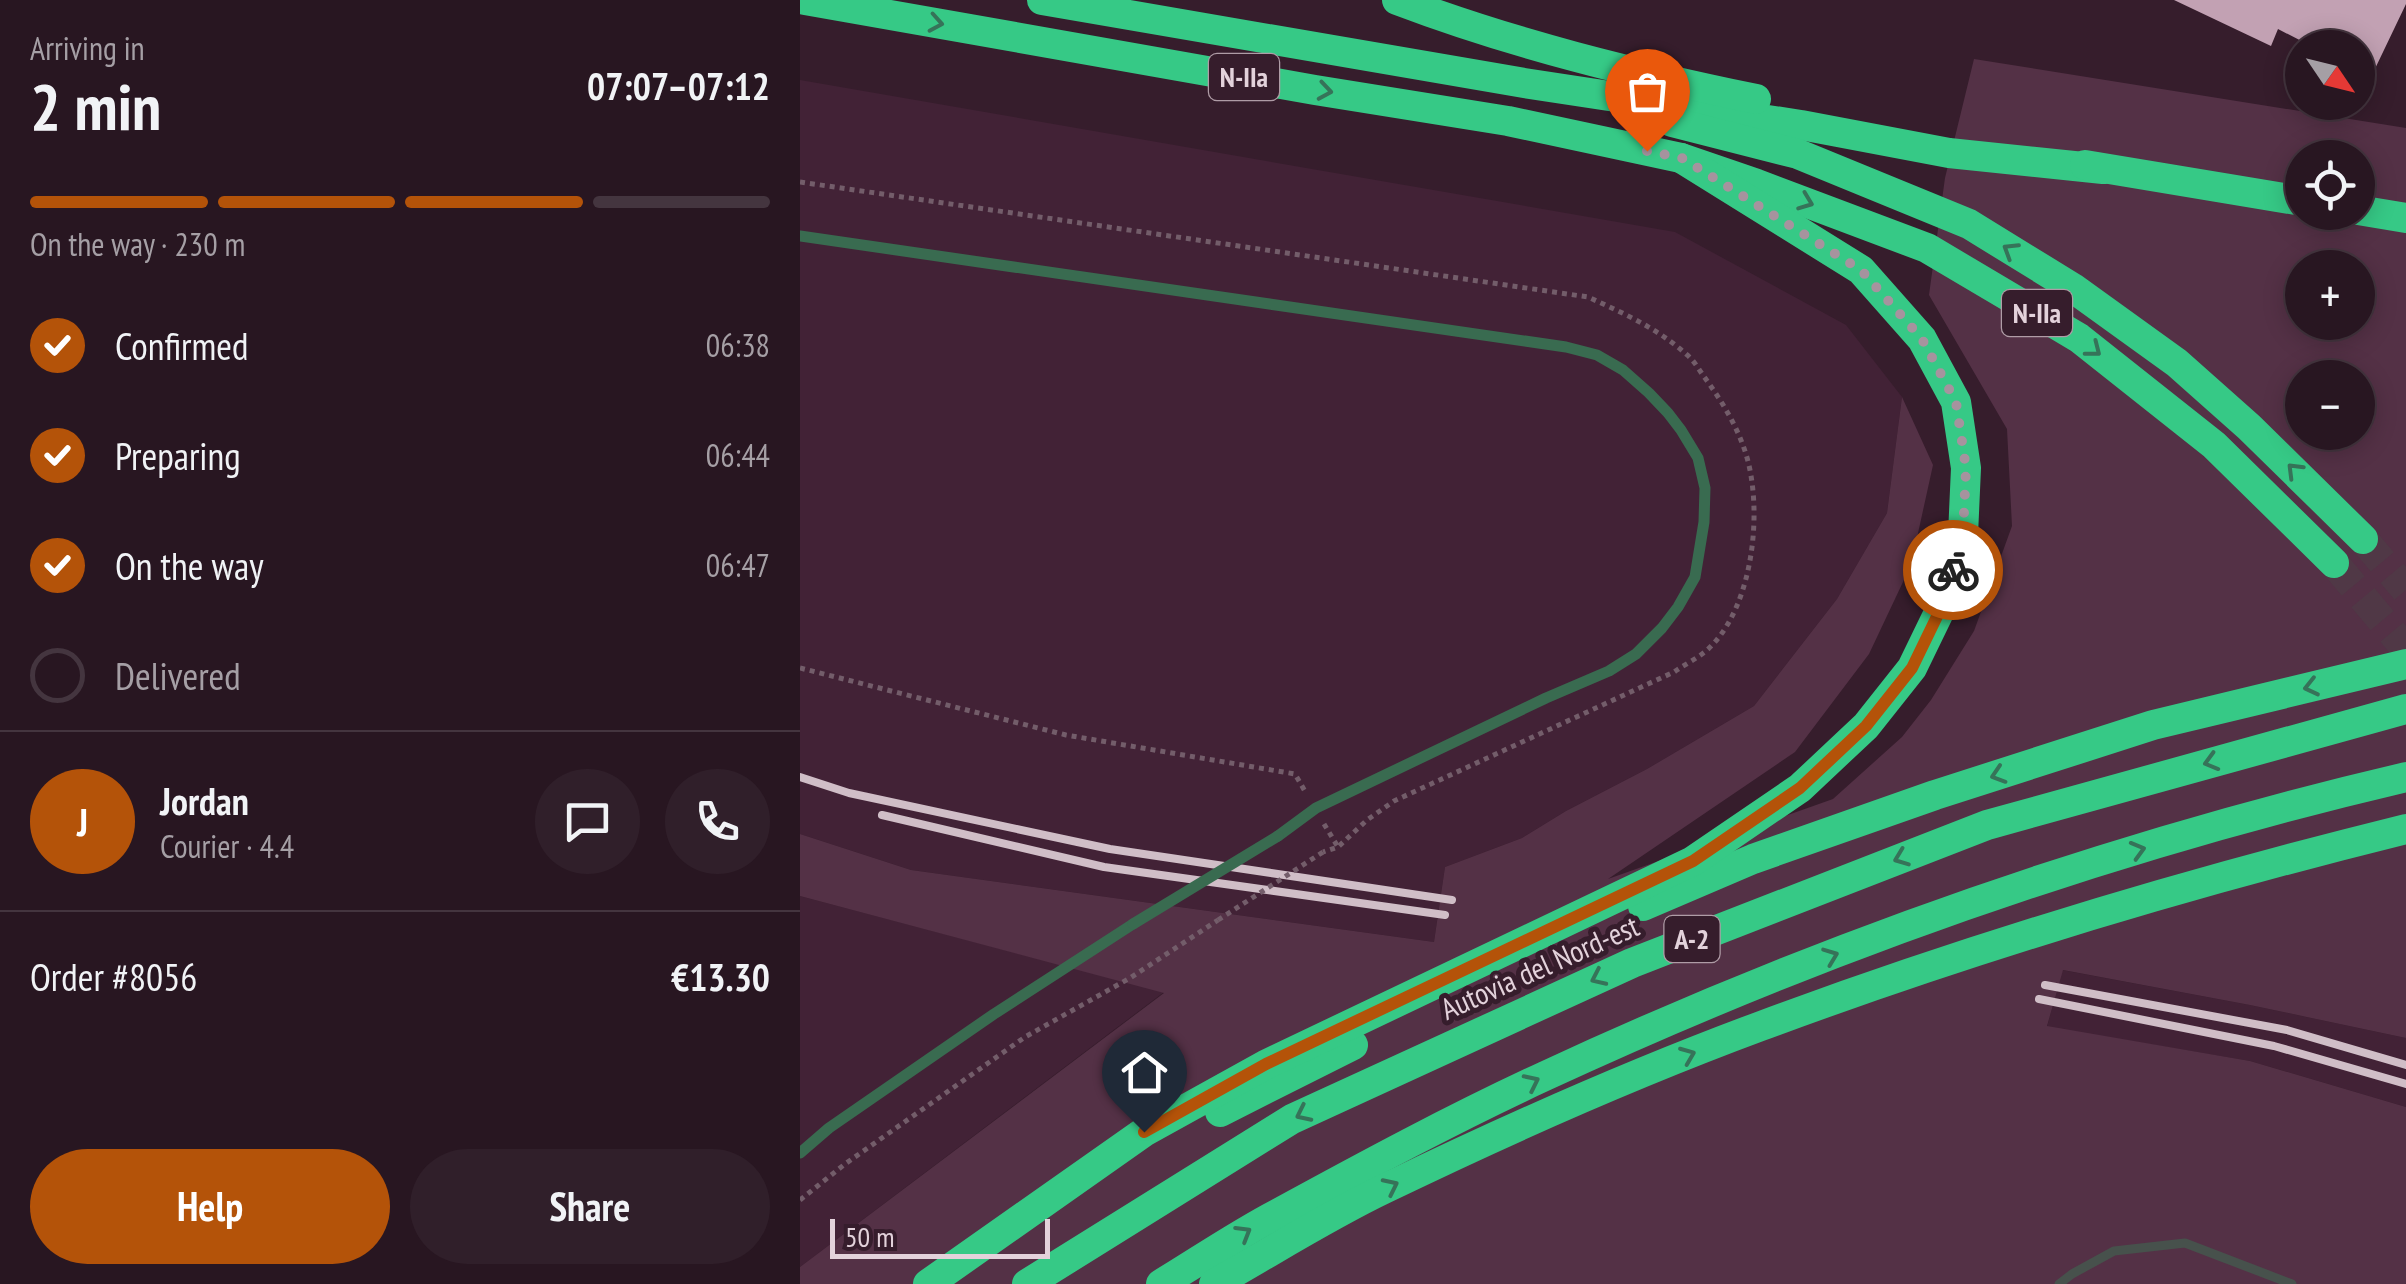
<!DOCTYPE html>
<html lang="en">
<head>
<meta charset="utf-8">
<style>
  :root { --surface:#281621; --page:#301f2a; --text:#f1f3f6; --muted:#a59fa5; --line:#44353f; --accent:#b45309 }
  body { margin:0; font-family:"PT Sans Narrow",sans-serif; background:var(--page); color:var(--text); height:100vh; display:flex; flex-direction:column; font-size:38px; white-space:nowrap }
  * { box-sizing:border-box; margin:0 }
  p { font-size:32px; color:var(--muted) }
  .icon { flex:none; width:55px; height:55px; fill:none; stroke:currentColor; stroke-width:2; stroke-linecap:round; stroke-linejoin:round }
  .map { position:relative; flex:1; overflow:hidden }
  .details { display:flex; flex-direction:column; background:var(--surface); width:800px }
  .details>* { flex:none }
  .needle { width:65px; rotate:125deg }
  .buttons { position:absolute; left:1485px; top:30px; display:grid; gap:20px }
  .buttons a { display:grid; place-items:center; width:90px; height:90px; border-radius:50%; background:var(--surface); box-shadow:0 5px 25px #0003,0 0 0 2px var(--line); font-size:50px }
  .scale { position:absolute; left:30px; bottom:25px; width:220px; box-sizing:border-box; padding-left:10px; border:5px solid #e3d2db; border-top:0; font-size:28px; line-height:35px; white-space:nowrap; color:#e3d2db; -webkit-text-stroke:8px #361d2c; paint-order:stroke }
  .pin { position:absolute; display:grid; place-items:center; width:85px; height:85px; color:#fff; margin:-102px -42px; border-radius:50% 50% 50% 0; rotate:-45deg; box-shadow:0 0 10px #0007 }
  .pin .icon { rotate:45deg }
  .courier { position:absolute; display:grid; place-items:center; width:100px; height:100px; margin:-50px; border:8px solid #b45309; border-radius:50%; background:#fff; color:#222; box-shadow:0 2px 12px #0007 }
  .head em { font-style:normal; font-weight:700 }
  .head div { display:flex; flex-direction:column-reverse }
  .head { display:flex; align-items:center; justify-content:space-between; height:170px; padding:0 30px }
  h1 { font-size:65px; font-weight:700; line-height:75px }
  .bar { display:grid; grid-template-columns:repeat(4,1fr); gap:15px 10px; align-content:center; height:120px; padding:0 30px }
  .bar i { height:12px; border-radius:8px; background:var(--line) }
  .bar .selected { background:var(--accent) }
  .bar p { grid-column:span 4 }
  .line { display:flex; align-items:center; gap:25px; padding:0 30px; border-top:2px solid var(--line) }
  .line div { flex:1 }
  .round { display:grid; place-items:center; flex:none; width:105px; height:105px; border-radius:52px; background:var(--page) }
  ol { padding:0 30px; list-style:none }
  li { display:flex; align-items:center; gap:30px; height:110px }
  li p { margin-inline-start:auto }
  li .icon { padding:10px; border-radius:50%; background:var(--accent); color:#fff; stroke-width:4 }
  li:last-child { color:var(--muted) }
  li i { width:55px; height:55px; border:5px solid var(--line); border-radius:50% }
  .button { display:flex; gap:20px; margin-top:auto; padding:20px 30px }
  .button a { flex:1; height:115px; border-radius:60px; background:var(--accent); color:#fff; font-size:40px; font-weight:700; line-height:115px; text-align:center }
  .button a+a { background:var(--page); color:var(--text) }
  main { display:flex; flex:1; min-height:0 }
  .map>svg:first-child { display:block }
  .built { fill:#422236 }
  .green { fill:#543146; fill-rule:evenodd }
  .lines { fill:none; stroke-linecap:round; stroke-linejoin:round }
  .stream { stroke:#47514c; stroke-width:9 }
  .building { fill:#c2a1b3 }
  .highway-tunnel { stroke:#503846; stroke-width:30; stroke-dasharray:30 15; stroke-linecap:butt }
  .path { stroke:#735d6a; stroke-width:5; stroke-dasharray:5 5; stroke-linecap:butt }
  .lane { stroke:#396b50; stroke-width:11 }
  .highway { stroke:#36c986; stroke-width:30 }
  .rail { stroke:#d0bec7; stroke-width:8 }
  .path-bridge { stroke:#735d6a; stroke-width:5; stroke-dasharray:5 5; stroke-linecap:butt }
  .lane-bridge { stroke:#396b50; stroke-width:11 }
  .oneway { stroke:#367359 }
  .done { stroke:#a6939e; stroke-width:10; stroke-dasharray:0 18 }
  .route { stroke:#b45309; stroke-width:12 }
  .labels { text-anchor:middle; stroke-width:10; stroke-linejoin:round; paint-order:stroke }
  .shield { fill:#361d2c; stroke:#af9ca6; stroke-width:2.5 }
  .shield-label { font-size:28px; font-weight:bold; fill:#e3d2db }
  .street-label { font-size:30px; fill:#e3d2db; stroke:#361d2c }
</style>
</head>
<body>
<main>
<section class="details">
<div class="head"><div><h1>2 min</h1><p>Arriving in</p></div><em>07:07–07:12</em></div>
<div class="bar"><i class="selected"></i><i class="selected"></i><i class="selected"></i><i></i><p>On the way · 230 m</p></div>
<ol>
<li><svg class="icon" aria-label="check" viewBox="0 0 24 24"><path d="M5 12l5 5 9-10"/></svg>Confirmed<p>06:38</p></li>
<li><svg class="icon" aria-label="check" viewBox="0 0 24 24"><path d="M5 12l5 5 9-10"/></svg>Preparing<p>06:44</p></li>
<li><svg class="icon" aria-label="check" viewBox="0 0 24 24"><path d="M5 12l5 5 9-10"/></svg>On the way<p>06:47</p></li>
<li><i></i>Delivered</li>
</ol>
<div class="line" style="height:180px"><b class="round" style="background:var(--accent);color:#fff">J</b><div><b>Jordan</b><p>Courier · 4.4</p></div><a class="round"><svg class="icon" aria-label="chat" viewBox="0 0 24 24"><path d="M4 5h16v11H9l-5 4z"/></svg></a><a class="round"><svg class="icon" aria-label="phone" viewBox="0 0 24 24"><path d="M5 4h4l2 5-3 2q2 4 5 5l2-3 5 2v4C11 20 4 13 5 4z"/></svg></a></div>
<div class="line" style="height:130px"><div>Order #8056</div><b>€13.30</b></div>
<div class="button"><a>Help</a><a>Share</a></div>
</section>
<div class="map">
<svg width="1606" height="1284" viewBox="0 0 1606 1284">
  <rect width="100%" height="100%" fill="#361d2c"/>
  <g class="built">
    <path d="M0 80 875 232 1046 325 1102 397 1087 513 1037 599 954 706 847 769 766 811 722 838 645 867 634 942 111 870 0 834Z"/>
    <path d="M0 896 364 992 0 1267Z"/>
    <path d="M1262 970 1450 1005 1606 1038V1107L1450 1061 1247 1027Z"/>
  </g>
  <path class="green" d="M1174 59 1606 128V1038L1450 1005 1263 970 1247 1026 1450 1061 1606 1107V1284H0V1267L364 993 0 896V834L111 870 634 942 645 867 722 838 766 811 847 769 954 706 1037 599 1087 513 1102 397 1133 465 1111 565 1069 654 995 752 808 879 1033 799 1102 737 1131 700 1174 631 1212 526 1207 429 1129 295 1145 178ZM1502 158H1558V212H1502ZM1502 268H1558V322H1502ZM1502 378H1558V432H1502Z"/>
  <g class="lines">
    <path class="stream" d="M1259 1284 1272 1274 1314 1251 1385 1243 1492 1284"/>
  </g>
  <path class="building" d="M1374 0H1606V4L1572 75 1558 68V48H1515L1478 29 1471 46Z"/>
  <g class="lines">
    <g class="highway-tunnel">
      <path d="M1563 539 1606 590"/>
      <path d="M1534 563 1606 649"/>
    </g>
    <g class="path">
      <path d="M0 182 788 297C823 313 857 328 886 354 894 360 899 370 905 378 921 400 936 424 945 451 964 508 954 609 906 651 896 659 884 665 874 672L594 801 567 820 538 847 523 852"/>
      <path d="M0 668 266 735 495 774 506 793"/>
      <path d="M524 824 538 847"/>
      <path d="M0 1200 45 1164 225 1037 330 978 418 920"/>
    </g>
    <g class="lane">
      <path d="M0 236 766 347 797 355 823 370 849 393 868 413 881 430 898 458 905 488 904 522 895 577 878 607 862 628 836 654 809 671 746 698 516 808 478 836"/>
      <path d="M0 1153 29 1128 194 1014 333 924"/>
    </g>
    <g class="highway">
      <path d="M5 0 515 90 708 121 881 158 957 184 1127 248 1279 338 1414 445 1534 563"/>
      <path d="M242 0 724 83 1001 125 1149 153 1303 169"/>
      <path d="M597 0C713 44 835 74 956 99"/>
      <path d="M872 122 998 154 1169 224 1273 288 1377 363 1449 427 1563 539"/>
      <path d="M1285 165 1502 201"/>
      <path d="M1558 210 1606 218"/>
      <path d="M843 906 953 859 1135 795 1353 725 1606 664"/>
      <path d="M420 1112 553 1045"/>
      <path d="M128 1284 344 1132 465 1065 893 861 1000 788 1066 726 1112 668 1144 602 1163 535 1166 468 1156 402 1122 339 1061 270 881 158"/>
      <path d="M227 1284 492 1119 832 963 1187 825 1606 709"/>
      <path d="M361 1284C399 1261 437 1235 477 1214 565 1166 654 1118 745 1076 1021 948 1311 846 1606 777"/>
      <path d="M414 1284C471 1252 527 1216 586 1188 708 1129 834 1073 961 1026 1171 948 1388 883 1606 829"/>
    </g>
    <g class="rail">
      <path d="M0 777 49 793 310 849 652 900"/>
      <path d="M82 815 304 867 645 915"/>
      <path d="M1245 985 1487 1030 1606 1065"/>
      <path d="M1239 999 1474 1046 1606 1084"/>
    </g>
    <path class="path-bridge" d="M418 920 523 852"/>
    <path class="lane-bridge" d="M333 924 478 836"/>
  </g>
  <defs><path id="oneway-chevron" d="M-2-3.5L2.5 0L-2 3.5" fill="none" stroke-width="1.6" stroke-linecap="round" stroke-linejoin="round" transform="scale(2.5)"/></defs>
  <g class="oneway">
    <use href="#oneway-chevron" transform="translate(136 23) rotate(10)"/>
    <use href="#oneway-chevron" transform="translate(525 91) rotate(9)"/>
    <use href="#oneway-chevron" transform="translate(1006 202) rotate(21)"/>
    <use href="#oneway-chevron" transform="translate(1210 250) rotate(-148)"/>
    <use href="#oneway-chevron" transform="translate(1294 350) rotate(38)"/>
    <use href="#oneway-chevron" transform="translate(1494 470) rotate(-135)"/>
    <use href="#oneway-chevron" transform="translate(1511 687) rotate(167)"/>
    <use href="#oneway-chevron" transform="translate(1411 762) rotate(164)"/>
    <use href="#oneway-chevron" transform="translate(1198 775) rotate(162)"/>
    <use href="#oneway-chevron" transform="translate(1338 850) rotate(-16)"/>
    <use href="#oneway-chevron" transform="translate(1101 858) rotate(159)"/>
    <use href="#oneway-chevron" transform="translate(1031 956) rotate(-21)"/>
    <use href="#oneway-chevron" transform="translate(798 978) rotate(155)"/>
    <use href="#oneway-chevron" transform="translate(888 1055) rotate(-22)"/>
    <use href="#oneway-chevron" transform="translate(732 1082) rotate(-26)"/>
    <use href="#oneway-chevron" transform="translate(503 1114) rotate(154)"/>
    <use href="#oneway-chevron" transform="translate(591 1186) rotate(-26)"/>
    <use href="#oneway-chevron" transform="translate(444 1233) rotate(-31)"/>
  </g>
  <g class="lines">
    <path class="done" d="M847 151 882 158 1061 270 1122 339 1156 402 1166 468 1163 534 1153 570"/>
    <path class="route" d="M344 1132 466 1064 893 861 1000 788 1066 726 1112 668 1144 602 1153 570"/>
  </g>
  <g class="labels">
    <g class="shield">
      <rect x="409" y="54" width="70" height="46" rx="8"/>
      <rect x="1202" y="290" width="70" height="46" rx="8"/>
      <rect x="864.5" y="916" width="55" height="46" rx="8"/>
    </g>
    <g class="shield-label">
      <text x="444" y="87">N-IIa</text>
      <text x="1237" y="323">N-IIa</text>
      <text x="892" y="949">A-2</text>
    </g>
    <g class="street-label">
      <text transform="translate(740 968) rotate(-24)" y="10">Autovia del Nord-est</text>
    </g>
  </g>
</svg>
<div class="buttons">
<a><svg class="needle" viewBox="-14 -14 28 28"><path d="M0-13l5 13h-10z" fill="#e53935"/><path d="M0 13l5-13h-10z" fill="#a59fa5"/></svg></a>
<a><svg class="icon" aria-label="locate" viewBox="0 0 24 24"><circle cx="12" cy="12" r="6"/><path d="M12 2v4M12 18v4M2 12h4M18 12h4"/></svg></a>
<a>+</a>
<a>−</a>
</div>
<div class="scale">50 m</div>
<div class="pin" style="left:847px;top:151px;background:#ea580c"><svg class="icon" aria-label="bag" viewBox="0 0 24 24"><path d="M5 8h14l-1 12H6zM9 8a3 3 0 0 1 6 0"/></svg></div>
<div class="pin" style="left:344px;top:1132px;background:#1f2937"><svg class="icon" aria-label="home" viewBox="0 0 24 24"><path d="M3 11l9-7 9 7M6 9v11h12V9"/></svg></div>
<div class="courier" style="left:1153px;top:570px"><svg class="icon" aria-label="bike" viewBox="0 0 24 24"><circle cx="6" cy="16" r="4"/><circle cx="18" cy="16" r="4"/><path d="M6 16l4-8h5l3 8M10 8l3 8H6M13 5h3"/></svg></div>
</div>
</main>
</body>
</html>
